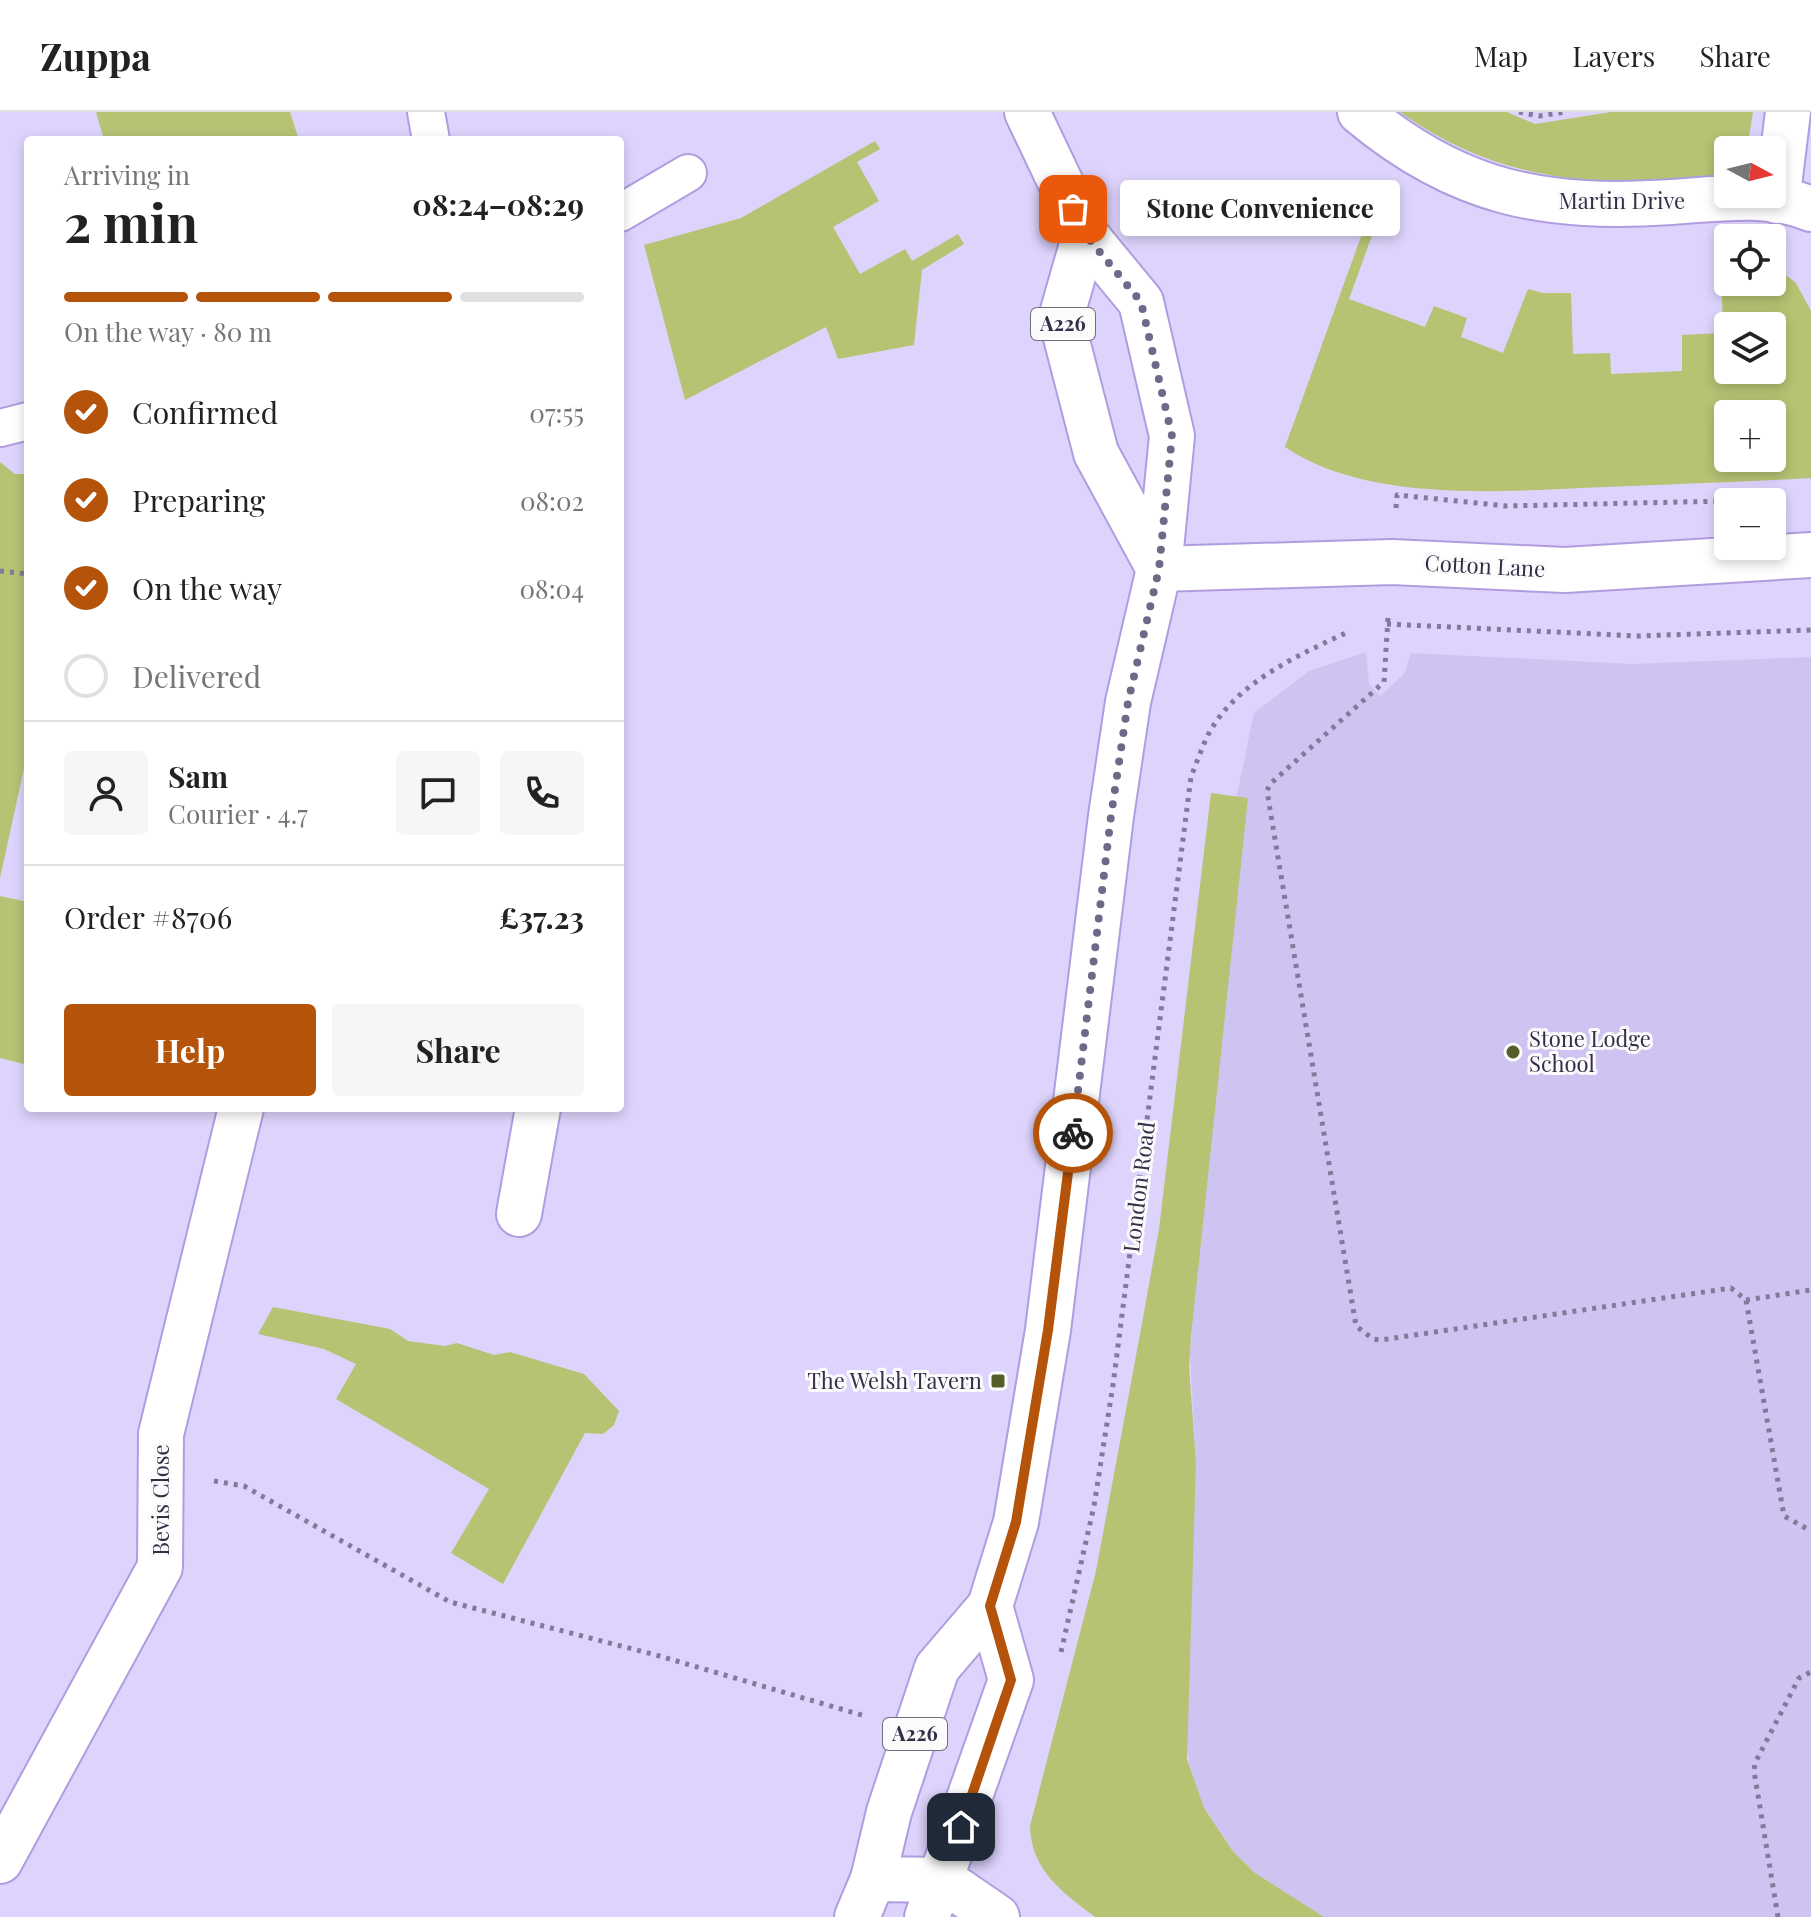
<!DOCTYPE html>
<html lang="en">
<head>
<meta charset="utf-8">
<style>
  :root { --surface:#fff; --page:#f6f6f6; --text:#222; --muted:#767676; --line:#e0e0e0; --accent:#b45309 }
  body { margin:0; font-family:"Playfair Display",serif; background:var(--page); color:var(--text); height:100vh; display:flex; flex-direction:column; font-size:30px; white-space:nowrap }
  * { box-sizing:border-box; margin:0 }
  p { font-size:26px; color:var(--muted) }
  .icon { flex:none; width:44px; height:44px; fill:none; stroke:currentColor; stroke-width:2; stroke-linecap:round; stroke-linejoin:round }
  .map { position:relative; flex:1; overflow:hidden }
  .side { position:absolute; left:24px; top:24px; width:600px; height:976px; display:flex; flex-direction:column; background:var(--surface); border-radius:8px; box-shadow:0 4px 12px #0003 }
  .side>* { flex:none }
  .needle { width:52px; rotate:97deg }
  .buttons { position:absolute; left:1714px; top:24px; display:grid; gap:16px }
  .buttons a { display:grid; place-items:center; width:72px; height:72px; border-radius:8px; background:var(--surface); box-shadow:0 4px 12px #0003; font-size:40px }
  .pin { position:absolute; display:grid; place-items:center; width:68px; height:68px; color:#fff; margin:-34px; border-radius:16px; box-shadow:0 4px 12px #0006 }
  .courier { position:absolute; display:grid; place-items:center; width:80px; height:80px; margin:-40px; border:6px solid #b45309; border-radius:50%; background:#fff; color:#222; box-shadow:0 2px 10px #0007 }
  .bubble { position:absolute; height:56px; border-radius:8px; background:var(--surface); box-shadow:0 4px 12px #0003; font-size:26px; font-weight:700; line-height:56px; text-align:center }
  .head em { font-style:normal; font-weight:700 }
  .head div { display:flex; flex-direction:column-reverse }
  .head { display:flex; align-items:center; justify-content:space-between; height:136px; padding:0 40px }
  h1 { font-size:52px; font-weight:700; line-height:60px }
  .bar { display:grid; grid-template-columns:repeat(4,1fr); gap:12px 8px; align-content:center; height:96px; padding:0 40px }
  .bar i { height:10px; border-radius:6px; background:var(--line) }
  .bar .on { background:var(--accent) }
  .bar p { grid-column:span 4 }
  .line { display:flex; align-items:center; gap:20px; padding:0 40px; border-top:2px solid var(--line) }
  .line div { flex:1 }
  .round { display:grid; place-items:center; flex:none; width:84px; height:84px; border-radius:8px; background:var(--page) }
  ol { padding:0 40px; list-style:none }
  li { display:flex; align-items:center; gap:24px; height:88px }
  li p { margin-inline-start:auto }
  li .icon { padding:8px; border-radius:50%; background:var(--accent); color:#fff; stroke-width:4 }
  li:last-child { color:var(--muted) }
  li i { width:44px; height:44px; border:4px solid var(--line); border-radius:50% }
  .cta { display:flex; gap:16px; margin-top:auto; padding:16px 40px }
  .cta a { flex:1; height:92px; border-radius:8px; background:var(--accent); color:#fff; font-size:32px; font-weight:700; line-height:92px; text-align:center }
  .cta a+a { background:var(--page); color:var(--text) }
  header { display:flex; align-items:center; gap:48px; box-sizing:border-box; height:112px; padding:0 40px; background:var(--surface); border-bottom:2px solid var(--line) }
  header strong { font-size:38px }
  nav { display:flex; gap:44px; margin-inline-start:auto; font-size:28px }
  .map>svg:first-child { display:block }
  .built { fill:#cfc4f1 }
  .green { fill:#b5c373; fill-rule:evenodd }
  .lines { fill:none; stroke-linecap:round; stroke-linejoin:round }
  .service-casing { stroke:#b09ddf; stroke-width:40 }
  .minor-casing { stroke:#b09ddf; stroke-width:48 }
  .secondary-casing { stroke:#b09ddf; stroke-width:48 }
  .primary-casing { stroke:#b09ddf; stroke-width:48 }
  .path { stroke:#82799b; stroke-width:5; stroke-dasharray:4 6; stroke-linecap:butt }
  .service { stroke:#fff; stroke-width:36 }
  .minor { stroke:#fff; stroke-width:44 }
  .secondary { stroke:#fff; stroke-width:44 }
  .primary { stroke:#fff; stroke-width:44 }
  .done { stroke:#706888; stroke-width:8; stroke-dasharray:0 14.4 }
  .route { stroke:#b45309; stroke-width:10 }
  .poi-dot { fill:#555d2b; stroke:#fbfbfb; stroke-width:3 }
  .labels { text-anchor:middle; stroke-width:6; stroke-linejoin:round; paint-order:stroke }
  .shield { fill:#fbfbfb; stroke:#716c7e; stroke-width:2 }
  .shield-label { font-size:20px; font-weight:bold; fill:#362e49 }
  .street-label { font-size:22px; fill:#362e49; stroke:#fbfbfb }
  .poi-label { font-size:22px; fill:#362e49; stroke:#fbfbfb; text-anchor:start }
</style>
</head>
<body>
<header>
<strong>Zuppa</strong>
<nav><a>Map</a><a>Layers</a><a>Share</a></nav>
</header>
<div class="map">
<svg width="1811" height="1805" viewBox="0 0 1811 1805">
  <rect width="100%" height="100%" fill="#ddd3fc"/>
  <path class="built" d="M1366 540 1369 572 1380 584 1404 562 1411 541 1632 552 1811 545V1805H1324L1255 1761 1232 1738 1204 1696 1193 1670 1186 1631 1196 1351 1190 1242 1237 682 1254 601 1309 559Z"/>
  <g class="green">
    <path d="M96 0H290L299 28H104Z"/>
    <path d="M1400 0H1507L1535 12 1611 0H1753L1747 38H1728V62C1608 78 1501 73 1400 0Z"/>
    <path d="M875 29 880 37 857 50 879 89 833 115 860 162 905 137 912 149 958 122 964 132 922 158 914 233 838 247 826 215 685 288 644 133 741 106Z"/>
    <path d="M1376 83 1386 85 1349 187 1425 215 1434 194 1467 206 1461 225 1503 241 1528 177 1543 181H1571L1573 242 1610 241 1611 262 1682 259V223L1723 221 1721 158H1728V170H1772V158H1779L1796 171 1811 199V366C1742 370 1673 372 1605 375 1506 379 1369 392 1285 335ZM1728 214H1772V258H1728ZM1728 302H1772V346H1728Z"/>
    <path d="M0 350 15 362H28V638L0 766Z"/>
    <path d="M1211 681 1248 686 1191 1225 1189 1255 1196 1351 1187 1647 1204 1696 1232 1738 1255 1761 1324 1805H1095C1062 1780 1031 1758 1030 1714L1096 1459 1141 1217 1159 1117Z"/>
    <path d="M0 784 28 790V953L0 946Z"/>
    <path d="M273 1195 390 1217 408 1229 445 1234 457 1231 494 1243 510 1240 584 1262 619 1299 614 1313 603 1322 585 1321 503 1472 451 1441 489 1377 336 1287 356 1252 324 1237 258 1222Z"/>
  </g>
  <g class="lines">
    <defs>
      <g id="service">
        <path d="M426 0 431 28"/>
        <path d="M620 101 688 61"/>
        <path d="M0 316 28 309"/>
      </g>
      <g id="minor">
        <path d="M1360 0C1459 83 1546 98 1672 90 1717 87 1768 79 1811 97"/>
        <path d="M1777 89 1788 0"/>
        <path d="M519 1102 538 996"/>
        <path d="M0 1749 160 1455 161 1322 241 996"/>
        <path d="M873 1767 943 1768 997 1805"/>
      </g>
      <path id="secondary" d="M1159 457 1392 450 1565 458 1811 443"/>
      <g id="primary">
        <path d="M1085 122 1061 206 1096 341 1159 457"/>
        <path d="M857 1805 873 1767 889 1700 937 1556 990 1494 1016 1410 1048 1218 1111 704 1128 590 1159 457 1172 324 1141 190 1085 122 1027 0"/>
        <path d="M927 1805 1011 1568 990 1494"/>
      </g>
    </defs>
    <use href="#service" class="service-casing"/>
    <use href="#minor" class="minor-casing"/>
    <use href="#secondary" class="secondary-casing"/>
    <use href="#primary" class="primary-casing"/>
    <g class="path">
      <path d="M1519 0 1539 4 1565 0"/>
      <path d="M1396 396 1397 383 1507 394 1725 389"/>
      <path d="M0 459 28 462"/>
      <path d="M1388 506 1384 570 1270 672 1267 679 1356 1214 1373 1227 1381 1228 1731 1176 1746 1188 1784 1404 1811 1419"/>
      <path d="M1387 512 1638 524 1811 518"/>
      <path d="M1746 1188 1811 1178"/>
      <path d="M214 1369 244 1374 450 1490 656 1543 865 1604"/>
      <path d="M1061 1540 1094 1394 1113 1273 1191 665C1196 652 1201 638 1207 625 1233 572 1298 543 1348 520"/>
      <path d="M1778 1805 1754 1659 1755 1651 1799 1566 1811 1560"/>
    </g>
    <use href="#service" class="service"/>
    <use href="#minor" class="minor"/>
    <use href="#secondary" class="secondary"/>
    <use href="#primary" class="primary"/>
  </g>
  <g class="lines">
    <path class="done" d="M1073 1021 1111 704 1128 590 1159 457 1172 324 1141 190 1085 122 1073 97"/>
    <path class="route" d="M961 1715 1011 1568 990 1494 1016 1410 1048 1218 1073 1021"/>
  </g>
  <g class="poi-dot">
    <circle cx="1513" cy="940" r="8"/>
    <rect x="990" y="1261" width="16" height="16" rx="4"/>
  </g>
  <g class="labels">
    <g class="shield">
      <rect x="1031" y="196" width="64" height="32" rx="6"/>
      <rect x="883" y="1606" width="64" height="32" rx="6"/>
    </g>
    <g class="shield-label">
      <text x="1063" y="219">A226</text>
      <text x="915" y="1629">A226</text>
    </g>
    <g class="street-label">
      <text x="1622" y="97">Martin Drive</text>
      <text transform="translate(1485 454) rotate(3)" y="8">Cotton Lane</text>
      <text transform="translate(1139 1075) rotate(-83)" y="8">London Road</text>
      <text transform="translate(161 1388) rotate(-90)" y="8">Bevis Close</text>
    </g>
    <g class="poi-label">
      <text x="1529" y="935">Stone Lodge<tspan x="1529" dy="25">School</tspan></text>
      <text x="982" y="1277" text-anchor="end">The Welsh Tavern</text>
    </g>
  </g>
</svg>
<div class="buttons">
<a><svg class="needle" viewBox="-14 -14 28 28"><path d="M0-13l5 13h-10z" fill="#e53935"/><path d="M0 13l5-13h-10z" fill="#767676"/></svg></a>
<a><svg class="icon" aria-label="locate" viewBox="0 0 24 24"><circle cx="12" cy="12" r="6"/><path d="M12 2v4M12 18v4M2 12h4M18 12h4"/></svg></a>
<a><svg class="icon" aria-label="layers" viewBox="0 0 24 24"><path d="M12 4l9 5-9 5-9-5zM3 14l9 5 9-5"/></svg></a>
<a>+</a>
<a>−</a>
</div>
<div class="pin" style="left:1073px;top:97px;background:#ea580c"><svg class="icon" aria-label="bag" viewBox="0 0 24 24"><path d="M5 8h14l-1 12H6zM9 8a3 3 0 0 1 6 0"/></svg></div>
<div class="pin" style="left:961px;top:1715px;background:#1f2937"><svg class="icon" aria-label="home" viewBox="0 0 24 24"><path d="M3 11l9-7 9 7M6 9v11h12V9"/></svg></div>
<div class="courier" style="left:1073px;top:1021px"><svg class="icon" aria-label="bike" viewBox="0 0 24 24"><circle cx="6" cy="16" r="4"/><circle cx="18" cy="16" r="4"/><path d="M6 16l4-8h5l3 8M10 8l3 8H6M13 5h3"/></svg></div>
<div class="bubble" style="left:1120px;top:68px;width:280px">Stone Convenience</div>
<section class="side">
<div class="head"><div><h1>2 min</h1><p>Arriving in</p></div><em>08:24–08:29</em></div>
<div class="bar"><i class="on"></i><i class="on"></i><i class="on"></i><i></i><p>On the way · 80 m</p></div>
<ol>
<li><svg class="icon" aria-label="check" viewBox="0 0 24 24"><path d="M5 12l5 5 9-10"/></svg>Confirmed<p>07:55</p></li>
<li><svg class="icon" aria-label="check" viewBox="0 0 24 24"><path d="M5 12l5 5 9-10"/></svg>Preparing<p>08:02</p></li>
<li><svg class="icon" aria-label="check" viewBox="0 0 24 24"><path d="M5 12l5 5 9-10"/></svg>On the way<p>08:04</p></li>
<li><i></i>Delivered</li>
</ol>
<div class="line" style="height:144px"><a class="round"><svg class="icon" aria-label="person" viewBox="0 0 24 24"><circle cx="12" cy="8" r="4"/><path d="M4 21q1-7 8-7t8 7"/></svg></a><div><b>Sam</b><p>Courier · 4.7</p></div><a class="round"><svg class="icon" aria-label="chat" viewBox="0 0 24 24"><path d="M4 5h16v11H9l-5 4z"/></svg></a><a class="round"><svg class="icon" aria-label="phone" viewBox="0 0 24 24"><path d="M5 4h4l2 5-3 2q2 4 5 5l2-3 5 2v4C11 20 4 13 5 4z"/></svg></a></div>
<div class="line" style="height:104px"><div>Order #8706</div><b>£37.23</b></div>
<div class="cta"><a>Help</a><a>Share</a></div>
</section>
</div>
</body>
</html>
